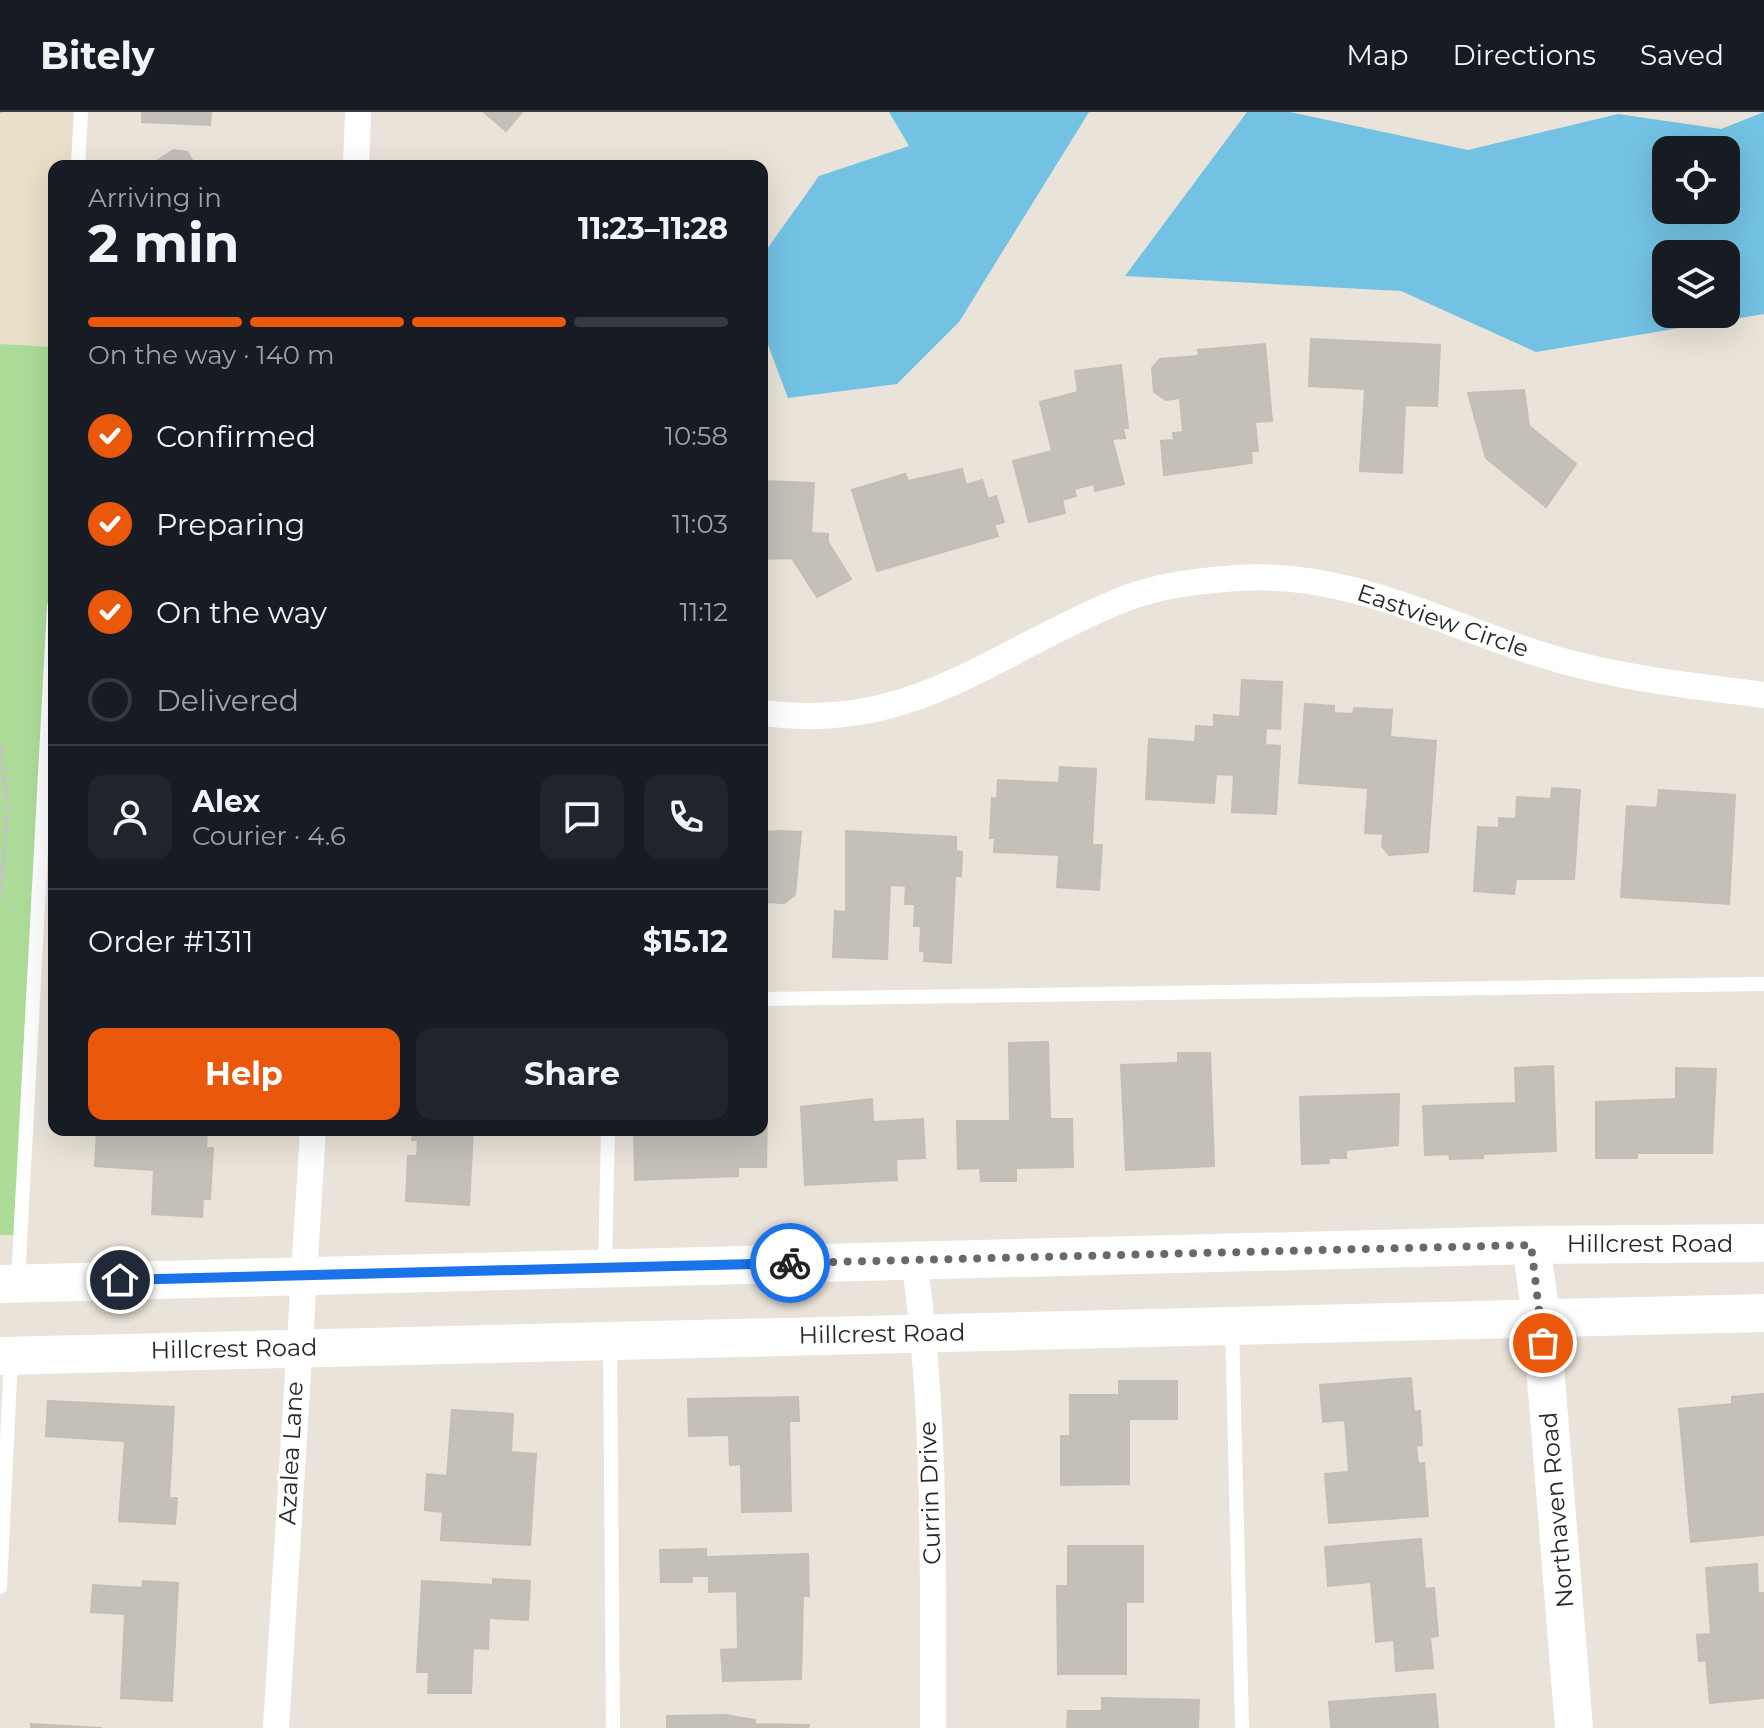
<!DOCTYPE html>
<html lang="en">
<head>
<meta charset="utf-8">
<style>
  :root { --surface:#171b24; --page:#20242c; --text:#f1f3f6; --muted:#9ea1a6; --line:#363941; --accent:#ea580c }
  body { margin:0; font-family:Montserrat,sans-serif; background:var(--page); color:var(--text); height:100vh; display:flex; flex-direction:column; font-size:30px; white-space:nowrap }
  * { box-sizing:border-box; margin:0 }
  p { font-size:26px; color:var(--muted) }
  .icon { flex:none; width:44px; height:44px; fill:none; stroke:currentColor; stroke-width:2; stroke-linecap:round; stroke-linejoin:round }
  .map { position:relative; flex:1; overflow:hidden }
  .sheet { position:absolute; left:48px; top:48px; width:720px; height:976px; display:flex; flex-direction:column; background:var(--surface); border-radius:16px; box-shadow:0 8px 32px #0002 }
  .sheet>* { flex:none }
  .tools { position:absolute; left:1652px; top:24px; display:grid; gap:16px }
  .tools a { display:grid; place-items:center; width:88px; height:88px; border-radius:16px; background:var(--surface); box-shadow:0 8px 32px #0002; font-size:40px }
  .pin { position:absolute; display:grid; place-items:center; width:68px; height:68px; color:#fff; margin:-34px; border:4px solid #fff; border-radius:50%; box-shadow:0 2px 8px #0007 }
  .courier { position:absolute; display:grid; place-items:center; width:80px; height:80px; margin:-40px; border:6px solid #1a73e8; border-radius:50%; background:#fff; color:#222; box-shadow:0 2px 10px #0007 }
  .headline em { font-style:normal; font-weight:700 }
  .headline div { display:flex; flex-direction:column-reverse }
  .headline { display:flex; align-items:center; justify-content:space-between; height:136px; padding:0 40px }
  h1 { font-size:52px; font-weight:700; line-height:60px }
  .bar { display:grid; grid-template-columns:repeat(4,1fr); gap:12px 8px; align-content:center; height:96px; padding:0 40px }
  .bar i { height:10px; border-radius:6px; background:var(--line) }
  .bar .selected { background:var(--accent) }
  .bar p { grid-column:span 4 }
  .line { display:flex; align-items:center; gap:20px; padding:0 40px; border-top:2px solid var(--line) }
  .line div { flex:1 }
  .round { display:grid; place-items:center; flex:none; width:84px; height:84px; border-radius:16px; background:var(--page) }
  ol { padding:0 40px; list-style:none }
  li { display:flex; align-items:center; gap:24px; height:88px }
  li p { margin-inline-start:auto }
  li .icon { padding:8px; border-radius:50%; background:var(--accent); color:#fff; stroke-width:4 }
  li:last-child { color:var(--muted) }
  li i { width:44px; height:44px; border:4px solid var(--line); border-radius:50% }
  .button { display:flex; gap:16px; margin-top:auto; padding:16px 40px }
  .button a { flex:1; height:92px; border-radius:16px; background:var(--accent); color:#fff; font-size:32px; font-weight:700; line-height:92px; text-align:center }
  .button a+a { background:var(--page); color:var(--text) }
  header { display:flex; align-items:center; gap:48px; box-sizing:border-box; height:112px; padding:0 40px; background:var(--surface); border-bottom:2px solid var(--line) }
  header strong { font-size:38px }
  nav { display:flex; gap:44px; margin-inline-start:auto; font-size:28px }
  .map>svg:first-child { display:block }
  .education { fill:#eae0c9 }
  .green { fill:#addc99 }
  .water { fill:#73c2e4; fill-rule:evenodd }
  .building { fill:#c4bfb9; stroke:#c4beb3; stroke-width:2 }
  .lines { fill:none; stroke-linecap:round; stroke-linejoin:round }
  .path { stroke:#c3c3c3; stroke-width:5; stroke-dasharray:6 4; stroke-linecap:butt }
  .lane { stroke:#fff; stroke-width:14 }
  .street { stroke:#fff; stroke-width:26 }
  .secondary { stroke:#fff; stroke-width:38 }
  .done { stroke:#6b6965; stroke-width:8; stroke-dasharray:0 14.4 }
  .route { stroke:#1a73e8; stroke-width:10 }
  .labels { text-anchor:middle; stroke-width:6; stroke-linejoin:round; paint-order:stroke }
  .street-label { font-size:24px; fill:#272727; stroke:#fff }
</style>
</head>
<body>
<header>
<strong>Bitely</strong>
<nav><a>Map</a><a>Directions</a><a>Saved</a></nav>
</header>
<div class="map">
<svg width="1764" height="1616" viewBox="0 0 1764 1616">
  <rect width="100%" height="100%" fill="#e9e3d9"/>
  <path class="education" d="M0 0H73L70 54H54V235L0 232Z"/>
  <path class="green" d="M0 232 54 235V365L20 1123H0Z"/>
  <g class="water">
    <path d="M889 0H1089L959 210 897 272 788 286 762 217V144L819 64 909 34Z"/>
    <path d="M1247 0H1290L1468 38 1618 2 1721 17 1764 0V202L1536 240 1401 179 1125 164ZM1666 38H1726V98H1666ZM1666 142H1726V202H1666Z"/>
  </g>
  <g class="building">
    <path d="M142 0H211L210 13 142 10Z"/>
    <path d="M484 0H522L506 19Z"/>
    <path d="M173 38 187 40 196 54H149Z"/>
    <path d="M1311 227 1440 233 1437 294 1405 293 1402 361 1360 359 1365 277 1309 274Z"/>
    <path d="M1265 232 1272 309 1255 310 1258 339H1251L1252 351 1164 363 1161 329 1174 328 1173 321 1183 320 1180 286 1166 288 1154 280 1152 256 1160 247 1199 244 1198 238Z"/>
    <path d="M1121 253 1128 316H1123L1125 326 1112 327 1124 372 1095 379 1094 372 1074 377 1076 384 1062 388 1065 401 1029 410 1013 349 1052 339 1040 290 1078 280 1075 259Z"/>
    <path d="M1524 278 1529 314 1576 352 1546 395 1486 346 1468 281Z"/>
    <path d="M962 357 966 373 982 368 988 387 996 384 1004 410 994 413 998 424 877 459 852 378 905 362 908 369Z"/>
    <path d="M762 369 814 371 811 421 828 422V430L851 467 817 485 792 446 765 447Z"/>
    <path d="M1242 568 1282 570 1280 617 1266 616 1265 633 1280 634 1276 702 1232 700 1234 663 1216 662 1214 691 1146 687 1149 627 1195 630 1196 614 1214 615V603L1240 605Z"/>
    <path d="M1305 592 1334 594V601L1353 602 1354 596 1392 598 1390 625 1436 629 1428 740 1389 743 1382 734 1383 722 1365 721 1368 676 1299 671Z"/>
    <path d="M1060 655 1096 657 1092 733H1102L1099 778 1057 775 1059 743 994 740 995 726H990L992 686 997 687 998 668 1059 671Z"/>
    <path d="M1552 676 1580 678 1574 767H1516L1514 782 1474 779 1478 715 1499 716V706L1516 707 1517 685 1551 687Z"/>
    <path d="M1659 678 1735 683 1729 792 1621 785 1627 694 1657 696Z"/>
    <path d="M782 719 801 720 795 783 784 791 762 790V720Z"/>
    <path d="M846 719 956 725V739L962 740 961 764H955L951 851 924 849 925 840 920 839 921 814H914L915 792H905L906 774 890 773 887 847 833 845 835 799 846 800Z"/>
    <path d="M1048 930 1050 1007H1072L1073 1055 1016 1056V1069H981L980 1056 958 1057 957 1009H1010L1009 931Z"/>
    <path d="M1178 941H1210L1214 1054 1126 1058 1121 953 1176 951 1178 954Z"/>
    <path d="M1553 954 1556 1039 1483 1042V1046L1450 1047 1449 1042 1425 1043 1423 994 1516 991 1515 956Z"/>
    <path d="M1676 956 1716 957 1712 1041H1637V1046H1596V990L1676 987Z"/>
    <path d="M1399 982 1398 1033 1346 1038V1046H1328L1329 1051 1302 1052 1300 985Z"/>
    <path d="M872 987 873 1010 923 1007 925 1046 896 1047 897 1068 805 1073 801 995Z"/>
    <path d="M762 996H767L766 1055H738V1064L635 1068 634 1018H762Z"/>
    <path d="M97 1018H207L206 1036H213L210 1087H203L202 1105 152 1102 154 1058 95 1054Z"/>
    <path d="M413 1018H473L469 1093 406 1089 408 1044H417L418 1028H412Z"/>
    <path d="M1411 1266 1414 1300 1420 1299 1422 1333 1416 1334 1418 1352 1424 1351 1428 1404 1329 1411 1325 1362 1349 1360 1345 1308 1323 1310 1320 1273Z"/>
    <path d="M1119 1269H1177V1307H1129V1372L1061 1373V1324H1070V1283H1119Z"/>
    <path d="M1764 1282V1423L1691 1430 1679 1297 1732 1292V1285Z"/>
    <path d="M798 1285 799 1309H789L791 1399 742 1400 741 1352 730 1353 729 1323 689 1324 688 1287Z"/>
    <path d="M48 1289 174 1295 169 1386H177L175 1412 119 1409 125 1329 46 1324Z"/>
    <path d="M452 1298 513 1302 511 1340 536 1342 530 1433 441 1428 443 1400 425 1398 427 1362 447 1364Z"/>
    <path d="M1421 1427 1425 1477 1434 1476 1438 1524 1430 1525 1433 1556 1396 1559 1394 1528 1376 1530 1371 1470 1328 1474 1325 1435Z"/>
    <path d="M1068 1434H1143V1490H1126V1562H1058L1057 1474H1068Z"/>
    <path d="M706 1437V1445L808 1442 809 1484H803L801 1567 723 1569 721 1538 738 1537 737 1479 709 1480V1464H692V1470H661L660 1438Z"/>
    <path d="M1757 1452 1758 1482 1763 1481 1764 1489V1586L1710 1591 1706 1548 1699 1549 1697 1523 1711 1522 1706 1456Z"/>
    <path d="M493 1467 530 1469 528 1508 489 1506 488 1537 473 1536 471 1581H428L429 1560H417L422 1469 493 1473Z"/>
    <path d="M143 1469 178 1471 172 1589 121 1586 125 1502 91 1500 93 1473 142 1476Z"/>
    <path d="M1435 1582 1438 1616H1331L1329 1590Z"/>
    <path d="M1102 1586 1199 1588 1198 1616H1067L1068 1599H1102Z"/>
    <path d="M725 1603 755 1608V1612L809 1613 808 1616H667V1604Z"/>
    <path d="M31 1612 102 1616H31Z"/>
  </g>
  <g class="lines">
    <g class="path">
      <path d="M0 1V0"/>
      <path d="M0 634 8 697 0 787"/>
    </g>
    <g class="lane">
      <path d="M78 54 81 0"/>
      <path d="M762 887 1764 872"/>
      <path d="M605 1154 608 1018"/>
      <path d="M18 1168 54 494"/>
      <path d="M1232 1214 1242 1616"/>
      <path d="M610 1229 613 1616"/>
      <path d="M0 1475 11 1244"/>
    </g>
    <g class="street">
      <path d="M356 54 358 0"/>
      <path d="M762 601C913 622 994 539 1124 487 1160 473 1198 469 1236 466 1343 458 1434 508 1533 540 1608 565 1686 573 1764 583"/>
      <path d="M914 1147C936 1302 933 1460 933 1616"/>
      <path d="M276 1616 313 1018"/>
    </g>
    <g class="secondary">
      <path d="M1531 1133 1541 1204 1574 1616"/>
      <path d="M0 1172 1531 1133 1764 1131"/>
      <path d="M0 1244 1764 1201"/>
    </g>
  </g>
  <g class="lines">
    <path class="done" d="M790 1151 1531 1133 1543 1231"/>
    <path class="route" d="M120 1168 790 1151"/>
  </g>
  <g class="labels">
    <g class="street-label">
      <text transform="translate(1443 509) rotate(19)" y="8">Eastview Circle</text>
      <text x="1650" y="1140">Hillcrest Road</text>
      <text transform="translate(882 1222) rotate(-1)" y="8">Hillcrest Road</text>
      <text transform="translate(234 1237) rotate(-1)" y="8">Hillcrest Road</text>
      <text transform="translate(291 1341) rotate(-87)" y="8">Azalea Lane</text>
      <text transform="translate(930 1381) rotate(-92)" y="8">Currin Drive</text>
      <text transform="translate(1557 1398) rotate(-95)" y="8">Northaven Road</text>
    </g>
  </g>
</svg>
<div class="tools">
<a><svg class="icon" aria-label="locate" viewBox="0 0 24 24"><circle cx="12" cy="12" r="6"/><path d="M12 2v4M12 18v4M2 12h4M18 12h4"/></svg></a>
<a><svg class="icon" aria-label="layers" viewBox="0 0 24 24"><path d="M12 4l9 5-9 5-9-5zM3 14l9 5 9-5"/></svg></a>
</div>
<div class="pin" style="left:1543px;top:1231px;background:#ea580c"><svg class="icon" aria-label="bag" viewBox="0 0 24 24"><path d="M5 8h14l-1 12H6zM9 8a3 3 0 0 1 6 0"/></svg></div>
<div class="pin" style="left:120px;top:1168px;background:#1f2937"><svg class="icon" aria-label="home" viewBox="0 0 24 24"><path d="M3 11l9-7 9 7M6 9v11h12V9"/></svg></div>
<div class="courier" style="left:790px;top:1151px"><svg class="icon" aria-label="bike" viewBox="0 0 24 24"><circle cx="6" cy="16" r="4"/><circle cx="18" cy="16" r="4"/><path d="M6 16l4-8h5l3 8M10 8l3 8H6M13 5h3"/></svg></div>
<section class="sheet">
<div class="headline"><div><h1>2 min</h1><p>Arriving in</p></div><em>11:23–11:28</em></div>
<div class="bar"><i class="selected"></i><i class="selected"></i><i class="selected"></i><i></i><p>On the way · 140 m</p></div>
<ol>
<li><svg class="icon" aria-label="check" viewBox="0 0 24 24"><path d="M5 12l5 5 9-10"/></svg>Confirmed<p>10:58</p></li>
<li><svg class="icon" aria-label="check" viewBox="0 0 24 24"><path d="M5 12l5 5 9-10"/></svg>Preparing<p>11:03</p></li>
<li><svg class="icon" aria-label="check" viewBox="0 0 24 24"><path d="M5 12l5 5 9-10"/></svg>On the way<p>11:12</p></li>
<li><i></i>Delivered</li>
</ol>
<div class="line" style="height:144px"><a class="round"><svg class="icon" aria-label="person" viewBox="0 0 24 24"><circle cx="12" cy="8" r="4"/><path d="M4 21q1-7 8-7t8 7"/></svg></a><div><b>Alex</b><p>Courier · 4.6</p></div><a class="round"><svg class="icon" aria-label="chat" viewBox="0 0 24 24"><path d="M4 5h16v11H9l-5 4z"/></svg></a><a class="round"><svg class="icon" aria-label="phone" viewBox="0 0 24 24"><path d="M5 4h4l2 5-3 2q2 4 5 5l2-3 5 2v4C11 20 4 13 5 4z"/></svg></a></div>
<div class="line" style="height:104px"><div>Order #1311</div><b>$15.12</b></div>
<div class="button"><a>Help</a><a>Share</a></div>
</section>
</div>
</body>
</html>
